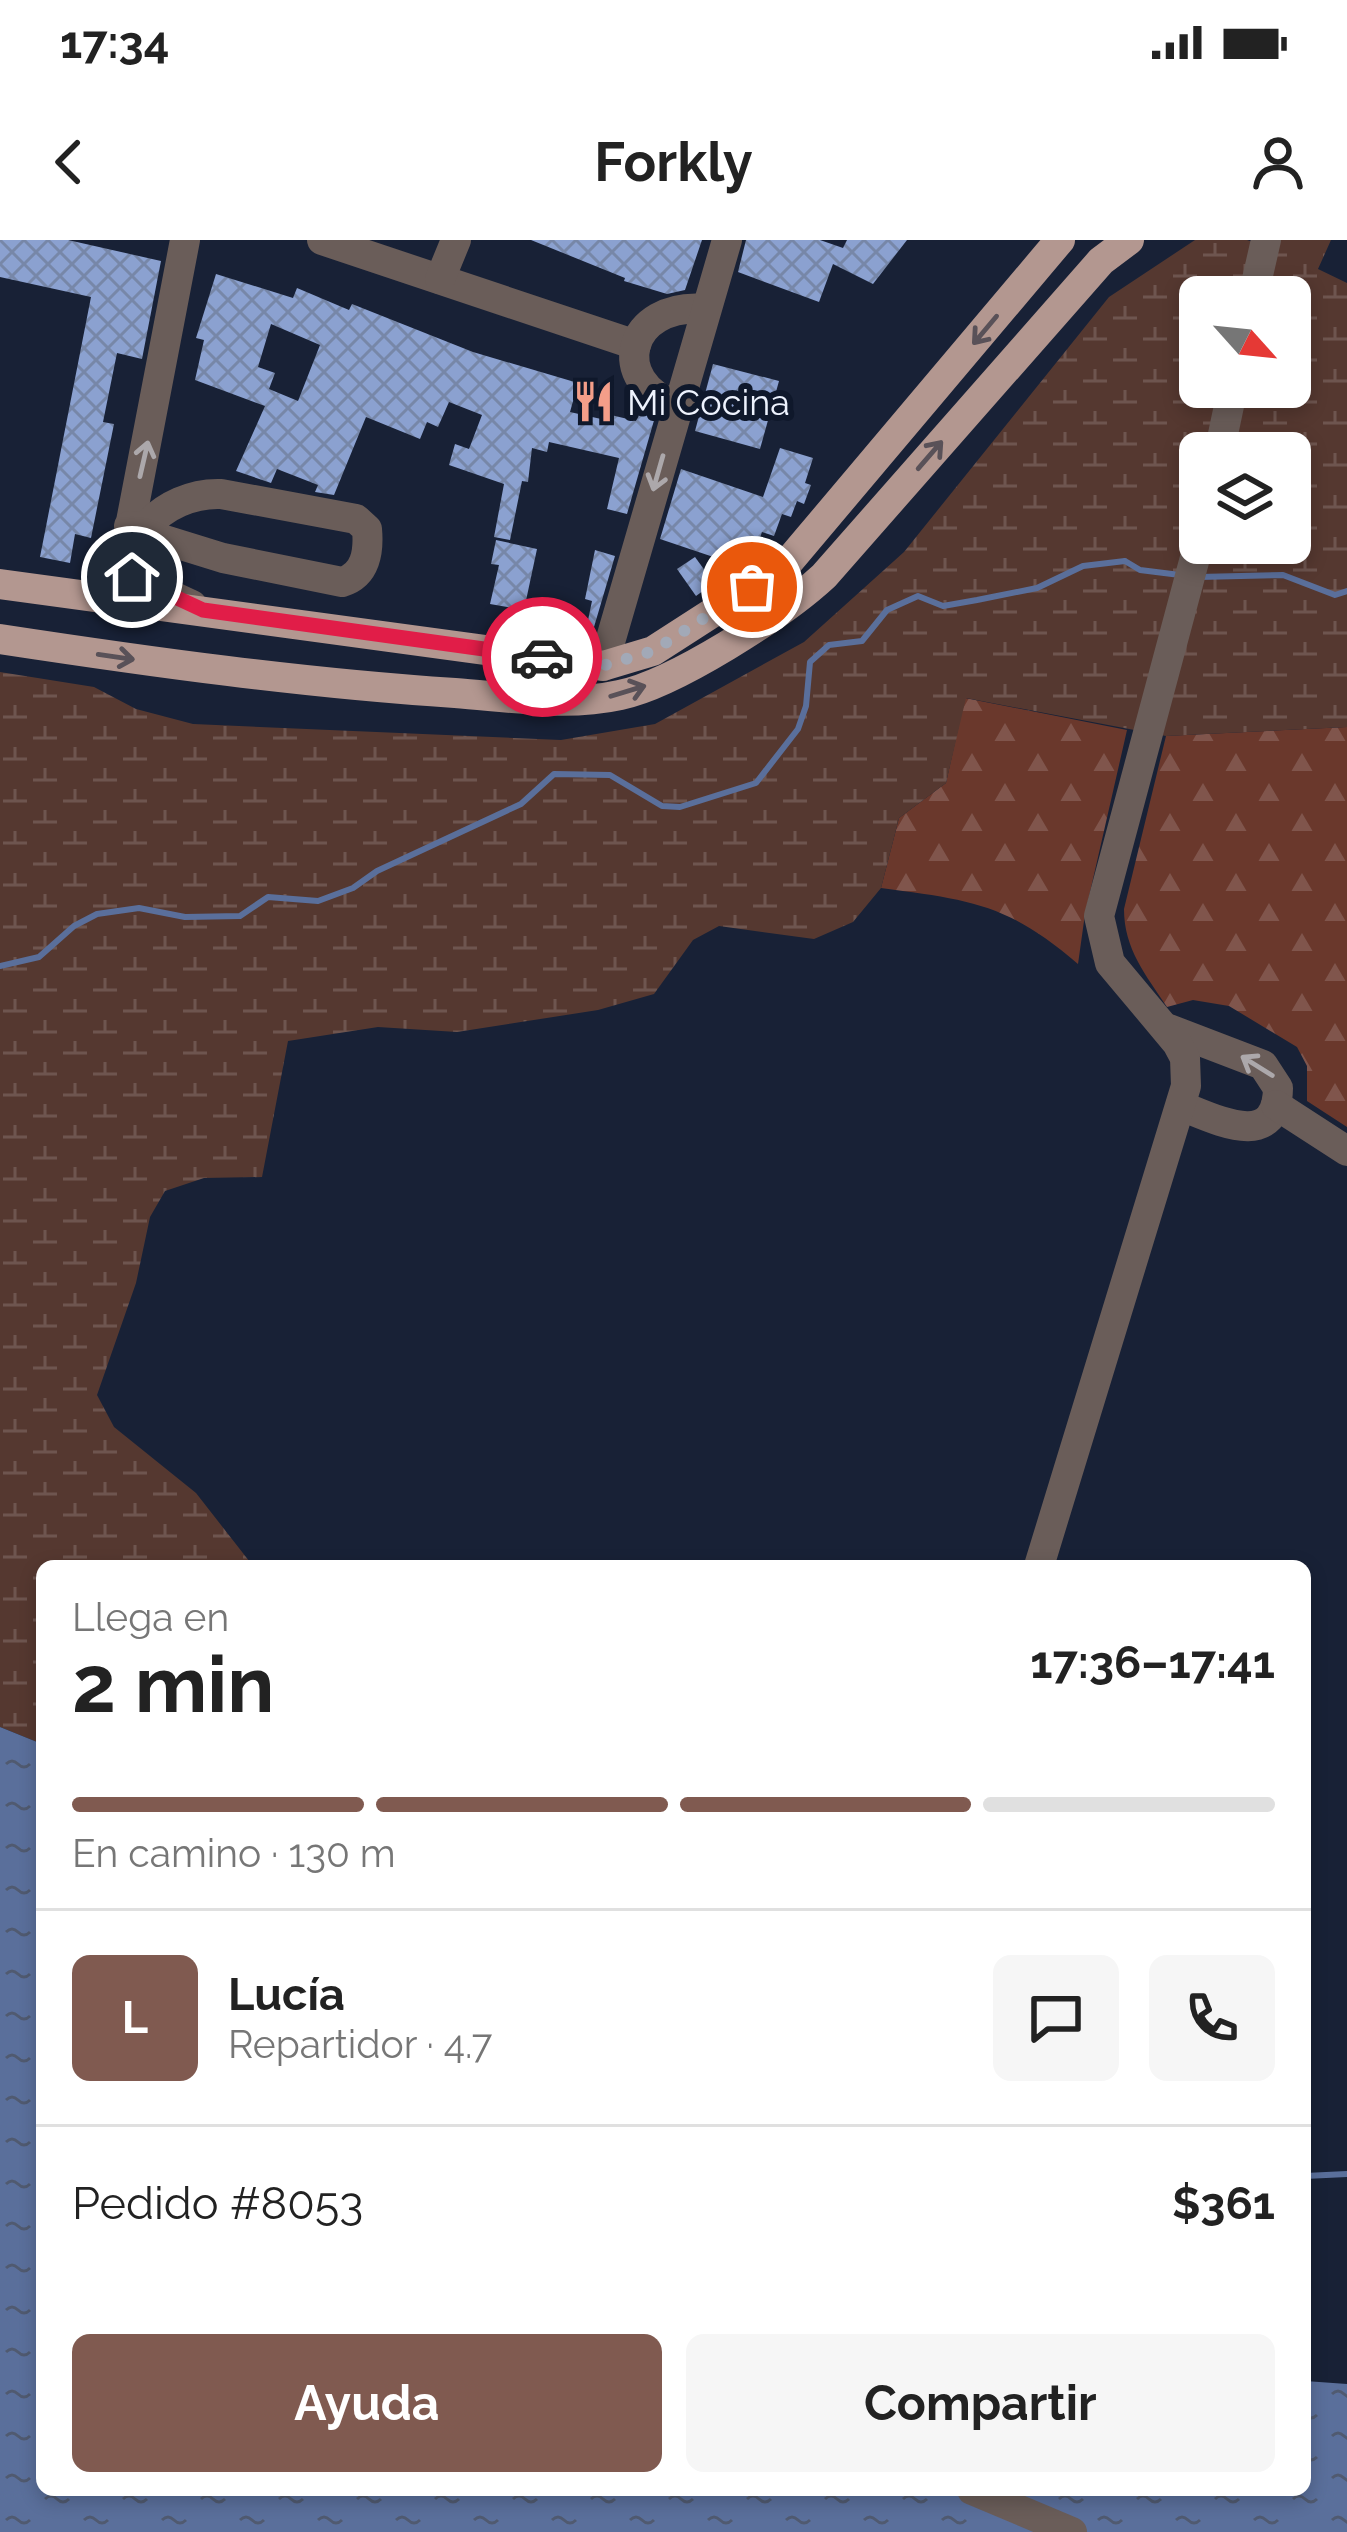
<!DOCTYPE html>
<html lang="es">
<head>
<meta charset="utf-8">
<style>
  :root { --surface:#fff; --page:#f6f6f6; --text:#222; --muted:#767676; --line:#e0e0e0; --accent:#805a50 }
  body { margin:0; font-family:Raleway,sans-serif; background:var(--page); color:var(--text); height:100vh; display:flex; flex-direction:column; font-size:45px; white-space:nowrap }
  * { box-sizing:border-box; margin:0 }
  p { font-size:39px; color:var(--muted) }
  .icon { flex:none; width:66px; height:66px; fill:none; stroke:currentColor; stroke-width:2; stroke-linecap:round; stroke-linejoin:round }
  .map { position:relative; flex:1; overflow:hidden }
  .drawer { position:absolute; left:36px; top:1320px; width:1275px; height:936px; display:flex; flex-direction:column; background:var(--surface); border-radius:18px; box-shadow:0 6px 18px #0003 }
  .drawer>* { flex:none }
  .needle { width:78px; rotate:117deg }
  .tools { position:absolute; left:1179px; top:36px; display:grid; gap:24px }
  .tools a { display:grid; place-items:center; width:132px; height:132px; border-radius:18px; background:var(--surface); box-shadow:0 6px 18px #0003; font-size:60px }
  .pin { position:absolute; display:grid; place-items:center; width:102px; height:102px; color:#fff; margin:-51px; border:6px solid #fff; border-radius:50%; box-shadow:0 3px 12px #0007 }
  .courier { position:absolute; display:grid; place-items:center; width:120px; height:120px; margin:-60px; border:9px solid #e11d48; border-radius:50%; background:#fff; color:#222; box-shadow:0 3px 15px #0007 }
  .summary em { font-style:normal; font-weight:700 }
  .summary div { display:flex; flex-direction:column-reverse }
  .summary { display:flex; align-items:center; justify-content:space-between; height:204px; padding:0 36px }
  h1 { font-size:78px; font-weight:700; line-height:90px }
  .bar { display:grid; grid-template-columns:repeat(4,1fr); gap:18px 12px; align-content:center; height:144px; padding:0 36px }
  .bar i { height:15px; border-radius:9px; background:var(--line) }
  .bar .selected { background:var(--accent) }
  .bar p { grid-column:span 4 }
  .line { display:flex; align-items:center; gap:30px; padding:0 36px; border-top:3px solid var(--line) }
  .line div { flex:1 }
  .round { display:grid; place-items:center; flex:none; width:126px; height:126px; border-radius:18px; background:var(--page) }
  .cta { display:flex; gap:24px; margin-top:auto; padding:24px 36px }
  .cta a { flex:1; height:138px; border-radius:18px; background:var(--accent); color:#fff; font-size:48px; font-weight:700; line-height:138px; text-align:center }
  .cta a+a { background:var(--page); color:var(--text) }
  .status { display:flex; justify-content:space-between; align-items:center; height:84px; padding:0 60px; background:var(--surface); direction:ltr }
  .status svg { height:33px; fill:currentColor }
  header { display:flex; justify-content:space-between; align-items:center; height:156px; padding:0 36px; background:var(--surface); font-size:54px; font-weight:700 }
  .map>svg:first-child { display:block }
  .forest { fill:url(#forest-firs) }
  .wetland { fill:url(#wetland-marsh); fill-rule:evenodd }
  .water { fill:url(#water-ripples) }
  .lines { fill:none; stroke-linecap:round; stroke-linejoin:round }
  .stream { stroke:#5a6f9b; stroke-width:6 }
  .building { fill:url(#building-cross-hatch); fill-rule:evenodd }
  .minor { stroke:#6a5d59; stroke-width:30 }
  .major { stroke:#b39790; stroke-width:30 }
  .oneway { stroke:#595158 }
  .oneway2 { stroke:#aca8ab }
  .done { stroke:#a2a9b7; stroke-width:12; stroke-dasharray:0 21.6 }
  .route { stroke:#e11d48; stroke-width:15 }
  .labels { text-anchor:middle; stroke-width:12; stroke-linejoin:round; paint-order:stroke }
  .poi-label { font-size:36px; fill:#edf2fd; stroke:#0f182b; text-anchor:start }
</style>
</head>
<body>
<div class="status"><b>17:34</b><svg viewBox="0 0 49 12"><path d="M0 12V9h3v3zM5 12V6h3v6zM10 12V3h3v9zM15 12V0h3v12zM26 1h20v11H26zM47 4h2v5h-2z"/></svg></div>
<header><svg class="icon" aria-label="back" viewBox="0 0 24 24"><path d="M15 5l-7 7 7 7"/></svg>Forkly<svg class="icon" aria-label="person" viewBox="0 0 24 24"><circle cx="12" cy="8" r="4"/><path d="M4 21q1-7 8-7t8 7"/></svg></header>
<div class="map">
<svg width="1347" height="2292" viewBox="0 0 1347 2292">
  <defs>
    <pattern id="forest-firs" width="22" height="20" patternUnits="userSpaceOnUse" patternTransform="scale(3)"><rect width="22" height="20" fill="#6a382c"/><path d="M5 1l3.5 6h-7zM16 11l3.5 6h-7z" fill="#80554c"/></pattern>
    <pattern id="wetland-marsh" width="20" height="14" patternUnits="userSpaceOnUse" patternTransform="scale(3)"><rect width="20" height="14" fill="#553830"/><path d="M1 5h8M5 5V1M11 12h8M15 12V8" fill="none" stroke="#6e554f"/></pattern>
    <pattern id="water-ripples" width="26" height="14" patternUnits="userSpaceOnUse" patternTransform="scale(3)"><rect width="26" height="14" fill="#5a6f9b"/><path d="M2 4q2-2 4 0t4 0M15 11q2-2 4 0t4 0" fill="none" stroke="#505a70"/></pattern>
    <pattern id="building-cross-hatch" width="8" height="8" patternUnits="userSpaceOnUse" patternTransform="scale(3)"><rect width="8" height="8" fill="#8ba1d0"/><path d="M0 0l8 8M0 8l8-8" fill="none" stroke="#7787a8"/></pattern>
  </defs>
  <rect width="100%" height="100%" fill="#182136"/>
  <g class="forest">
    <path d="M965 458 1127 490 1085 674 1078 724C1007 663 970 660 881 648L899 578 946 543Z"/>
    <path d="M1347 487V887L1307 861V826L1297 807 1229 766 1193 760 1167 767C1146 735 1124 709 1124 669L1166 496Z"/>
  </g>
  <path class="wetland" d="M1195 0H1247L1277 10 1281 0H1331L1318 29 1347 43V487L1166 496 966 458 946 543 899 578 881 648 853 682 814 699 719 686 693 700 654 754 598 770 457 792 378 787 288 801 262 937 204 938 165 951 150 977 136 1043 97 1155 114 1187 196 1253 253 1326H42V1504L0 1487V432L94 447 136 469 193 484 561 500 655 484 804 402 904 312 1109 57ZM1200 57H1290V147H1200ZM1200 213H1290V303H1200Z"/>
  <path class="water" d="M0 1487 42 1504V2250H1305V2141L1347 2144V2292H0Z"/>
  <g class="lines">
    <g class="stream">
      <path d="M1199 337 1283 335 1335 355 1347 351"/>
      <path d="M0 726 39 717 74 686 97 674 139 668 185 677 240 676 268 657 318 661 353 648 377 631 521 564 554 534 610 535 662 566 680 567 756 543 798 489 806 466 810 422 829 405 862 401 887 370 918 356 943 366 977 360 1037 348 1083 326 1125 321 1140 330 1180 335"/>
      <path d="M1305 1936 1347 1934"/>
    </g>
  </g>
  <g class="building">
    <path d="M0 0H68L161 21 142 119 117 113 103 182 114 184 91 298 75 294 70 323 40 317 91 57 0 37Z"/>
    <path d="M531 0H702L685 50 667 54 624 41 625 38Z"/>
    <path d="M746 0H820L843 8 847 0H907L873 44 833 24 819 62 738 32Z"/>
    <path d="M216 34 293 58 297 48 349 70 352 64 473 112 578 143 570 172 610 181 611 175 636 181 640 169 655 177 627 274 607 269 619 218 549 202 547 212 532 208 528 242 522 241 510 300 494 297 504 244 449 225 455 204 469 209 482 175 449 162 438 187 427 182 420 199 366 177 334 255 315 252 318 245 277 229 271 243 236 231 265 166 195 140 204 100 196 98ZM271 84 320 105 298 161 269 149 275 133 258 127Z"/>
    <path d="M713 124 779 141 760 209 695 191Z"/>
    <path d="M780 208 813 218 805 243 811 245 804 264 797 261 791 277 782 274 774 296 762 292 751 324 746 328 660 299 681 229 763 257Z"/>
    <path d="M496 300 537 309 524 370 490 364 499 325 491 324Z"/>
    <path d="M595 310 615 316 594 387 587 385 592 361 585 359Z"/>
    <path d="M695 317 714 343 696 356 677 329Z"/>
  </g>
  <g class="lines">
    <g class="minor">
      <path d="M185 0 124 318 132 337 192 365"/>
      <path d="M322 0 636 105"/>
      <path d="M440 39 456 0"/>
      <path d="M1253 57 1266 0"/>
      <path d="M677 166C608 142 626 62 706 69"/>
      <path d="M1219 213 1233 147"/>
      <path d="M129 286 145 288 152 296 223 318 342 342C366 335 369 311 367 289L356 279 221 254C193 253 164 265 145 288"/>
      <path d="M603 426 727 0"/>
      <path d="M1169 789 1263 825 1278 848C1277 912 1215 879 1181 866"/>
      <path d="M1276 865 1347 911"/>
      <path d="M1039 1326 1186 846 1185 818 1177 803 1110 723 1099 676 1200 299"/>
      <path d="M972 2250 1072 2292"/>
    </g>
    <g class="major">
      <path d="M0 344 603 426 653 411 785 326 1060 0"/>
      <path d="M0 399C151 422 303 443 455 453 509 457 566 467 620 455 674 444 783 374 824 336L1101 21 1129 0"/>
    </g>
  </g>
  <defs><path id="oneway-shaft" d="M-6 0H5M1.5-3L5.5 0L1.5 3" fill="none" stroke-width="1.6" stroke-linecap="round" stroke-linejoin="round" transform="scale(3)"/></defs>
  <g class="oneway">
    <use href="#oneway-shaft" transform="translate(985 90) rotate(130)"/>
    <use href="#oneway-shaft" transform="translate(930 215) rotate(-49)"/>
    <use href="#oneway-shaft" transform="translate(116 417) rotate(8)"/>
    <use href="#oneway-shaft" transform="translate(628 451) rotate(-17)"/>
  </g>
  <g class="oneway2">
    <use href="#oneway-shaft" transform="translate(144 219) rotate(-77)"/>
    <use href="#oneway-shaft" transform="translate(658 233) rotate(106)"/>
    <use href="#oneway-shaft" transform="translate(1257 826) rotate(-148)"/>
  </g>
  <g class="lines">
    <path class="done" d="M542 417 602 426 653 411 752 347"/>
    <path class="route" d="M132 337 203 370 542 417"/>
  </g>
  <defs>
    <symbol id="restaurant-bare" viewBox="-9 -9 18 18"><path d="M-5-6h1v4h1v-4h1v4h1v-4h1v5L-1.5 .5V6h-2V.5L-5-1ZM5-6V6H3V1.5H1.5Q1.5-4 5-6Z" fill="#f49e89" stroke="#0f182b" stroke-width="2.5" paint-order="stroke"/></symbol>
  </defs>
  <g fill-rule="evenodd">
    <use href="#restaurant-bare" x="564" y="132" width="59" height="59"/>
  </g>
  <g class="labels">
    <g class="poi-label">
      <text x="627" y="175">Mi Cocina</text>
    </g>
  </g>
</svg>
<div class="tools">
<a><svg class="needle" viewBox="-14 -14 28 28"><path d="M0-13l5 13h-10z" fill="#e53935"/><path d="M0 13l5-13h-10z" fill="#767676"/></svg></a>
<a><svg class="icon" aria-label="layers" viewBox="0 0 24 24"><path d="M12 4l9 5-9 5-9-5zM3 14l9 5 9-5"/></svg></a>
</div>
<div class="pin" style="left:752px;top:347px;background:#ea580c"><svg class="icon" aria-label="bag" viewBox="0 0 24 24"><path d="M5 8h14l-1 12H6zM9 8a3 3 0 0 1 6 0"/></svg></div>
<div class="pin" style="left:132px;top:337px;background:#1f2937"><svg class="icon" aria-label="home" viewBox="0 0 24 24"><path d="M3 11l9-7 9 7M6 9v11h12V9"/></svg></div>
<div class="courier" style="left:542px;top:417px"><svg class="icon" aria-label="car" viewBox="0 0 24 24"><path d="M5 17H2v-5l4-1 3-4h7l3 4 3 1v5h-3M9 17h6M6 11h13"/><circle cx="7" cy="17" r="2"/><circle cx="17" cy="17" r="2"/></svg></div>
<section class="drawer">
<div class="summary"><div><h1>2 min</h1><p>Llega en</p></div><em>17:36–17:41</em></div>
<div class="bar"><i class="selected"></i><i class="selected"></i><i class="selected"></i><i></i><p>En camino · 130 m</p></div>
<div class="line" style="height:216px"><b class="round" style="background:var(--accent);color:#fff">L</b><div><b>Lucía</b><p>Repartidor · 4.7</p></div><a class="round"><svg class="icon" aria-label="chat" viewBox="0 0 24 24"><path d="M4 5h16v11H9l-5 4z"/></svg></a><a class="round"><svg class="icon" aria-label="phone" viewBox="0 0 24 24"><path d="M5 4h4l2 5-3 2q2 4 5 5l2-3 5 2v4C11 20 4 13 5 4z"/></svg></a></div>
<div class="line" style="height:156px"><div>Pedido #8053</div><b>$361</b></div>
<div class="cta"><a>Ayuda</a><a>Compartir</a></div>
</section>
</div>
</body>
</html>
